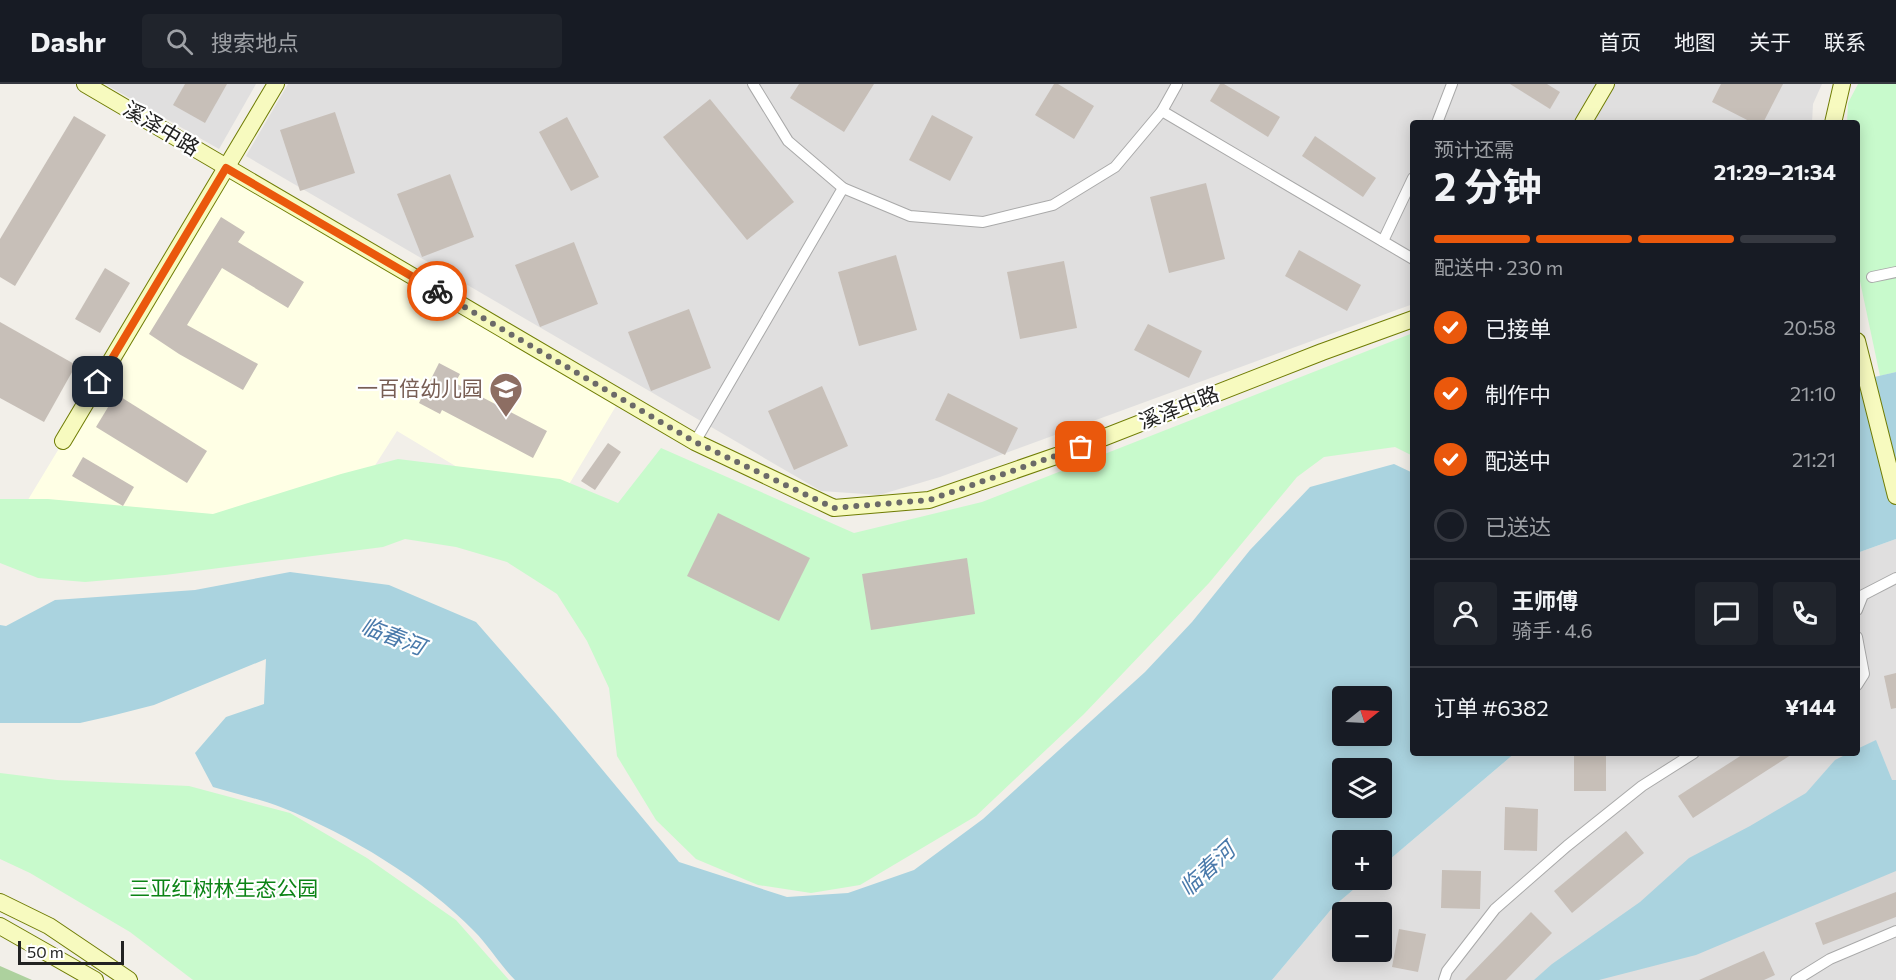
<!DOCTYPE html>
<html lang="zh">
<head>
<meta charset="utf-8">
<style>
  :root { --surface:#171b24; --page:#20242c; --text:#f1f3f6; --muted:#9ea1a6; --line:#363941; --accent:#ea580c }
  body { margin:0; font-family:Commissioner,"Noto Sans SC",sans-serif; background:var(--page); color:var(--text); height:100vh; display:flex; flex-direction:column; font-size:22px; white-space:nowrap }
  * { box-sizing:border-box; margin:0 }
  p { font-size:20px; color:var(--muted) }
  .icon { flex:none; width:33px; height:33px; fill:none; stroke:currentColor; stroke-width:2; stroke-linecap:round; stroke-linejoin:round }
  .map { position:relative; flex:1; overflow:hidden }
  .details { position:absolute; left:1410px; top:36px; width:450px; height:636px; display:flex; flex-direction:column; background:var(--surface); border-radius:6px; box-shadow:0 3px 15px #0003 }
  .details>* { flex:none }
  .needle { width:39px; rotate:72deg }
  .fabs { position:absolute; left:1332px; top:602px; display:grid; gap:12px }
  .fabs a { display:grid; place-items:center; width:60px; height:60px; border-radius:6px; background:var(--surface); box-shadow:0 3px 15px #0003; font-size:30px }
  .scale { position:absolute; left:18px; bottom:15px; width:106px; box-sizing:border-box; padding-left:6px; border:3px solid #222; border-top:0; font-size:16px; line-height:21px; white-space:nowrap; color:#222; -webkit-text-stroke:4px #fff; paint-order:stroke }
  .pin { position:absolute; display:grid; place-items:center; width:51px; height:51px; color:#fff; margin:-26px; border-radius:12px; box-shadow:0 3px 9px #0006 }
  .courier { position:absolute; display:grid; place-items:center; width:60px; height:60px; margin:-30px; border:4px solid #ea580c; border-radius:50%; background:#fff; color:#222; box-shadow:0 2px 8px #0007 }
  .head em { font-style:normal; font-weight:700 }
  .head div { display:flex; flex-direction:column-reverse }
  .head { display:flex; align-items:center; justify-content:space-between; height:102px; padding:0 24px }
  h1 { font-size:39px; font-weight:700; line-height:45px }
  .bar { display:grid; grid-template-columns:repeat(4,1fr); gap:9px 6px; align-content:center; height:72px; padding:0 24px }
  .bar i { height:8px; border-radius:4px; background:var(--line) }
  .bar .current { background:var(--accent) }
  .bar p { grid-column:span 4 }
  .line { display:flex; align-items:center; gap:15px; padding:0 24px; border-top:2px solid var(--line) }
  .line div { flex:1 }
  .round { display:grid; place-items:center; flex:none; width:63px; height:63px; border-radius:6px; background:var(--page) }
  ol { padding:0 24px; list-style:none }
  li { display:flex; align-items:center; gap:18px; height:66px }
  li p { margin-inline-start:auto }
  li .icon { padding:6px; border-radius:50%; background:var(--accent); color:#fff; stroke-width:4 }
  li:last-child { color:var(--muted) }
  li i { width:33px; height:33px; border:3px solid var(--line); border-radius:50% }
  header { display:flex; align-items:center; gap:36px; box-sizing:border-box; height:84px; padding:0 30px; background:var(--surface); border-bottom:2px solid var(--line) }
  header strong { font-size:28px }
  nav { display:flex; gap:33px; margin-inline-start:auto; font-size:21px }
  .search { width:420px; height:54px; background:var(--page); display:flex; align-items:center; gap:15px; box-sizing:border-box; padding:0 21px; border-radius:6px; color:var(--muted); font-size:22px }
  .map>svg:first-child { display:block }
  .residential { fill:#e0dfdf; fill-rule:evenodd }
  .education { fill:#ffffe5 }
  .forest { fill:#add19e }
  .park { fill:#c8facc }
  .water { fill:#aad3df; fill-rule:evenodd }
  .building { fill:#c7bfb8 }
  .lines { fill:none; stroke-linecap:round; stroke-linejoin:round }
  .street-casing { stroke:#a9a9a9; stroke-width:12 }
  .secondary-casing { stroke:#707d05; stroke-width:18 }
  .street { stroke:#fff; stroke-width:10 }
  .secondary { stroke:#f7fabf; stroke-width:16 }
  .done { stroke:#6b6a68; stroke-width:6; stroke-dasharray:0 10.8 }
  .route { stroke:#ea580c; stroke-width:8 }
  .labels { text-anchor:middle; stroke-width:4.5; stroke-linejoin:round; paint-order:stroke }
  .street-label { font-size:21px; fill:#222; stroke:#fff }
  .education-label { font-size:21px; fill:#785e54; stroke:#fff; text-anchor:end }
  .park-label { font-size:21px; fill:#0c8416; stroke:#fff }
  .water-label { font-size:22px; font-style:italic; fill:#4a7aab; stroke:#fff }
</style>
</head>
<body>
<header>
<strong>Dashr</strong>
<div class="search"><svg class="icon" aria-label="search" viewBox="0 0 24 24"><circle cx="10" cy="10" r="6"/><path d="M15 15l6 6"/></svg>搜索地点</div>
<nav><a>首页</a><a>地图</a><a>关于</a><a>联系</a></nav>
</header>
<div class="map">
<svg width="1896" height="896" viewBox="0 0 1896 896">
  <rect width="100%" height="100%" fill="#f2efe9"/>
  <g class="residential">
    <path d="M105 0H256L219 65Z"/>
    <path d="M288 0H1822L1813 20 1812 39H1413V220L940 393 879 411 821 407 246 72Z"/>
    <path d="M1896 455V896H1272L1334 822 1366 795H1382V782L1515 669H1857V469ZM1342 828H1382V867H1342Z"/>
  </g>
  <path class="education" d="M228 85 616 322 547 437 397 347 349 422 186 464 20 429Z"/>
  <path class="forest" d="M0 882 32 896H0Z"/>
  <g class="park">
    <path d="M1858 0H1896V288L1880 292 1857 183V39H1847L1848 19Z"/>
    <path d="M1413 249V372L1395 363 1324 373 1297 393 1209 499 1084 630 976 732 860 801 811 809 758 801 696 775 656 736 617 672 609 604 587 557 557 510 507 478 456 463 405 455 383 463 165 491 85 498 38 494 0 479V415H48L213 430 341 390 398 375 560 395 618 419 661 364 854 449 982 418Z"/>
    <path d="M0 689 57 696 189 702 290 729 367 774 456 836 509 896H193L130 848 30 789 0 775Z"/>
  </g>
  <g class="water">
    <path d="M1896 288V455L1857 469V297Z"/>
    <path d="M1394 380 1413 389V669H1515L1382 782V756H1342V795H1366L1334 822 1272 896H515C500 881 489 862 474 847 425 796 348 750 283 724 261 715 236 710 213 703L195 669 226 633 264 620 266 575 154 621 111 632 80 639H0V541L6 542 55 516 195 506 290 488 389 501 476 538 557 631 679 778 787 813 848 809 914 786 983 735 1145 588 1192 538 1250 466 1310 403ZM1342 612H1382V651H1342ZM1342 684H1382V723H1342Z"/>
    <path d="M1876 656 1892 696H1896V787L1696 871 1599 896H1534L1552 880 1640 818 1689 774 1750 742 1806 709 1835 676 1849 669H1857V665Z"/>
  </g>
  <g class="building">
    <path d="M185 0H227L205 39 173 21Z"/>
    <path d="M799 0H874L844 48 790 14Z"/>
    <path d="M1054 0H1058L1094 22 1074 55 1035 31Z"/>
    <path d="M1220 0H1224L1280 33 1268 53 1210 17Z"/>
    <path d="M1510 0H1547L1560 8 1550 25Z"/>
    <path d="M1721 0H1783L1763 39H1753L1712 18Z"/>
    <path d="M710 15 794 118 747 156 663 53Z"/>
    <path d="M335 28 355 89 300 107 280 46Z"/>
    <path d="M932 31 973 53 950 97 909 76Z"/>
    <path d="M74 32 106 51 15 202 0 193V155Z"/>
    <path d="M567 33 599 93 571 107 539 48Z"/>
    <path d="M1315 52 1376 94 1363 113 1302 72Z"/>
    <path d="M450 90 474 153 422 173 397 110Z"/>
    <path d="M1206 99 1225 175 1169 189 1150 113Z"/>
    <path d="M221 133 245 148 238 158 304 198 288 224 222 184 187 241 258 280 243 306 179 270 149 250Z"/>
    <path d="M574 158 598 220 540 243 515 181Z"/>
    <path d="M1299 166 1361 201 1347 227 1285 192Z"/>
    <path d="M896 171 917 246 859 262 838 188Z"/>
    <path d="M1064 177 1077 244 1020 255 1007 188Z"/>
    <path d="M105 184 130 199 100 249 75 235Z"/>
    <path d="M689 225 711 284 651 307 628 248Z"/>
    <path d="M0 238 76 281 44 338 0 314Z"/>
    <path d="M1148 240 1202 267 1189 294 1134 266Z"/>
    <path d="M439 279 460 290 455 299 547 347 533 374 442 326 440 330 419 319Z"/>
    <path d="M822 302 848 362 794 386 768 327Z"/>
    <path d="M948 309 1018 344 1005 371 935 336Z"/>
    <path d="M116 310 207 367 187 399 96 343Z"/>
    <path d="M608 359 621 368 595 406 581 397Z"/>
    <path d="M83 373 134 403 123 422 72 392Z"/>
    <path d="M718 429 810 474 779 537 687 492Z"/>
    <path d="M967 474 975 530 871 546 862 490Z"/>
    <path d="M1896 589V624L1891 625 1884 592Z"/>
    <rect x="1574" y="669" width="32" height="38"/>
    <path d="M1745 669H1794L1693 734 1678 712Z"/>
    <path d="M1505 723 1538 725 1537 767 1504 766Z"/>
    <path d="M1626 747 1644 769 1572 829 1554 807Z"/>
    <path d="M1442 786 1481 787 1480 825 1441 824Z"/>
    <path d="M1896 808V833L1823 861 1815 839Z"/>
    <path d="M1531 828 1552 849 1506 896H1465Z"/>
    <path d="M1399 845 1426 850 1418 888 1392 883Z"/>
    <path d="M1764 867 1775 891 1764 896H1699Z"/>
  </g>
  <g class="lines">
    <defs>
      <g id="street">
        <path d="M753 0 788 57 843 104 910 132 983 138 1053 121 1115 83 1162 27 1177 0"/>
        <path d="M1162 27 1413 175"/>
        <path d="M1437 39 1452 0"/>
        <path d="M1383 157 1413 94"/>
        <path d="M1872 193 1896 188"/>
        <path d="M695 358 843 104"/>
        <path d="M1857 526 1863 511 1896 494"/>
        <path d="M1857 553 1864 590 1857 601"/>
        <path d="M1444 896 1447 887 1495 825 1567 762 1642 702 1694 669"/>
        <path d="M1796 896 1830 875 1896 847"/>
      </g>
      <g id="secondary">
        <path d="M85 0 695 358 834 424 929 416 1059 371 1322 268 1413 235"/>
        <path d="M1583 39 1606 0"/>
        <path d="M1833 39 1842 0"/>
        <path d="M1857 257 1896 412"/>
        <path d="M63 357 276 0"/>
        <path d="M0 818 49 842 129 896"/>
        <path d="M0 842 95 896"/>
      </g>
    </defs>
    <use href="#street" class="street-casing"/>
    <use href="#secondary" class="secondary-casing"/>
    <use href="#street" class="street"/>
    <use href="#secondary" class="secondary"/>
  </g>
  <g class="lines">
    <path class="done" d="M437 207 695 358 834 424 929 416 1081 363"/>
    <path class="route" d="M98 298 226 84 437 207"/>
  </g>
  <defs>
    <symbol id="school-pin" viewBox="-11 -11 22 30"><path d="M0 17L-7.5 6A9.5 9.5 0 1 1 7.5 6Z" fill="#8d6e63" stroke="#fff"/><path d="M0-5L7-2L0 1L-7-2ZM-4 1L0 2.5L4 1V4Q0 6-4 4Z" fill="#fff"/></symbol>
  </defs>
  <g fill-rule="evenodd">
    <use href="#school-pin" x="487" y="286" width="38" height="52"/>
  </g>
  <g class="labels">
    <g class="street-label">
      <text transform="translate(161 45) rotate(31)" y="7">溪泽中路</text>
      <text transform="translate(1179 324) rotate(-21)" y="7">溪泽中路</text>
    </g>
    <g class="education-label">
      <text x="483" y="312">一百倍幼儿园</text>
    </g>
    <g class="park-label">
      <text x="224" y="812">三亚红树林生态公园</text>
    </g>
    <g class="water-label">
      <text transform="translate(393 552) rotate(21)" y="8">临春河</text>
      <text transform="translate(1207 785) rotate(-43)" y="8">临春河</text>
    </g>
  </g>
</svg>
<div class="fabs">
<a><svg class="needle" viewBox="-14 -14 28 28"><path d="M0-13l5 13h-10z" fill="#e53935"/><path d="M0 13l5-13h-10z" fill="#9ea1a6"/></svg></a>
<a><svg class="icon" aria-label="layers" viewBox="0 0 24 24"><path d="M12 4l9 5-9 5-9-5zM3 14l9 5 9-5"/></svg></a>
<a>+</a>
<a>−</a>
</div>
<div class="scale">50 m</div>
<div class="pin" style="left:1081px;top:363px;background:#ea580c"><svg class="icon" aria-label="bag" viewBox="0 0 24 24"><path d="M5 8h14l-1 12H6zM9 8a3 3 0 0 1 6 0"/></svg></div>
<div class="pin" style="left:98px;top:298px;background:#1f2937"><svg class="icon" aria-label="home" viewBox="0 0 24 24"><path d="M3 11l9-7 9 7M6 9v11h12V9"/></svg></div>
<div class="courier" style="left:437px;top:207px"><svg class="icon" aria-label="bike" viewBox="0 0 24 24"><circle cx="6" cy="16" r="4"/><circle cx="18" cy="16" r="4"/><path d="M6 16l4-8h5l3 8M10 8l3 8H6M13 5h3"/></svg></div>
<section class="details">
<div class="head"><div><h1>2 分钟</h1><p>预计还需</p></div><em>21:29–21:34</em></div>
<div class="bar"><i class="current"></i><i class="current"></i><i class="current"></i><i></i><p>配送中 · 230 m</p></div>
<ol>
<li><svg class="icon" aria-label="check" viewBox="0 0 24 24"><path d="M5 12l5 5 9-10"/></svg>已接单<p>20:58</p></li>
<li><svg class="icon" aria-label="check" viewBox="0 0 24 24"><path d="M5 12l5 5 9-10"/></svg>制作中<p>21:10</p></li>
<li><svg class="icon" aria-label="check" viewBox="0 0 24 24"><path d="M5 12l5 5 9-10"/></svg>配送中<p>21:21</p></li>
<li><i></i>已送达</li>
</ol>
<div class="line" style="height:108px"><a class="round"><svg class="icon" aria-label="person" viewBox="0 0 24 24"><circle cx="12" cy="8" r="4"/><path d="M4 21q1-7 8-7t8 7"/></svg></a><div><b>王师傅</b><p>骑手 · 4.6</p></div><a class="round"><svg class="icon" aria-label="chat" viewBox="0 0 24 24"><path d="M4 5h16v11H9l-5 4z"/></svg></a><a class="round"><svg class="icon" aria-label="phone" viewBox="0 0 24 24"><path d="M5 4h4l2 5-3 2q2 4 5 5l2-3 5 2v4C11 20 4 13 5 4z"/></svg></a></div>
<div class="line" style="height:78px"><div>订单 #6382</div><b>¥144</b></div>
</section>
</div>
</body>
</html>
